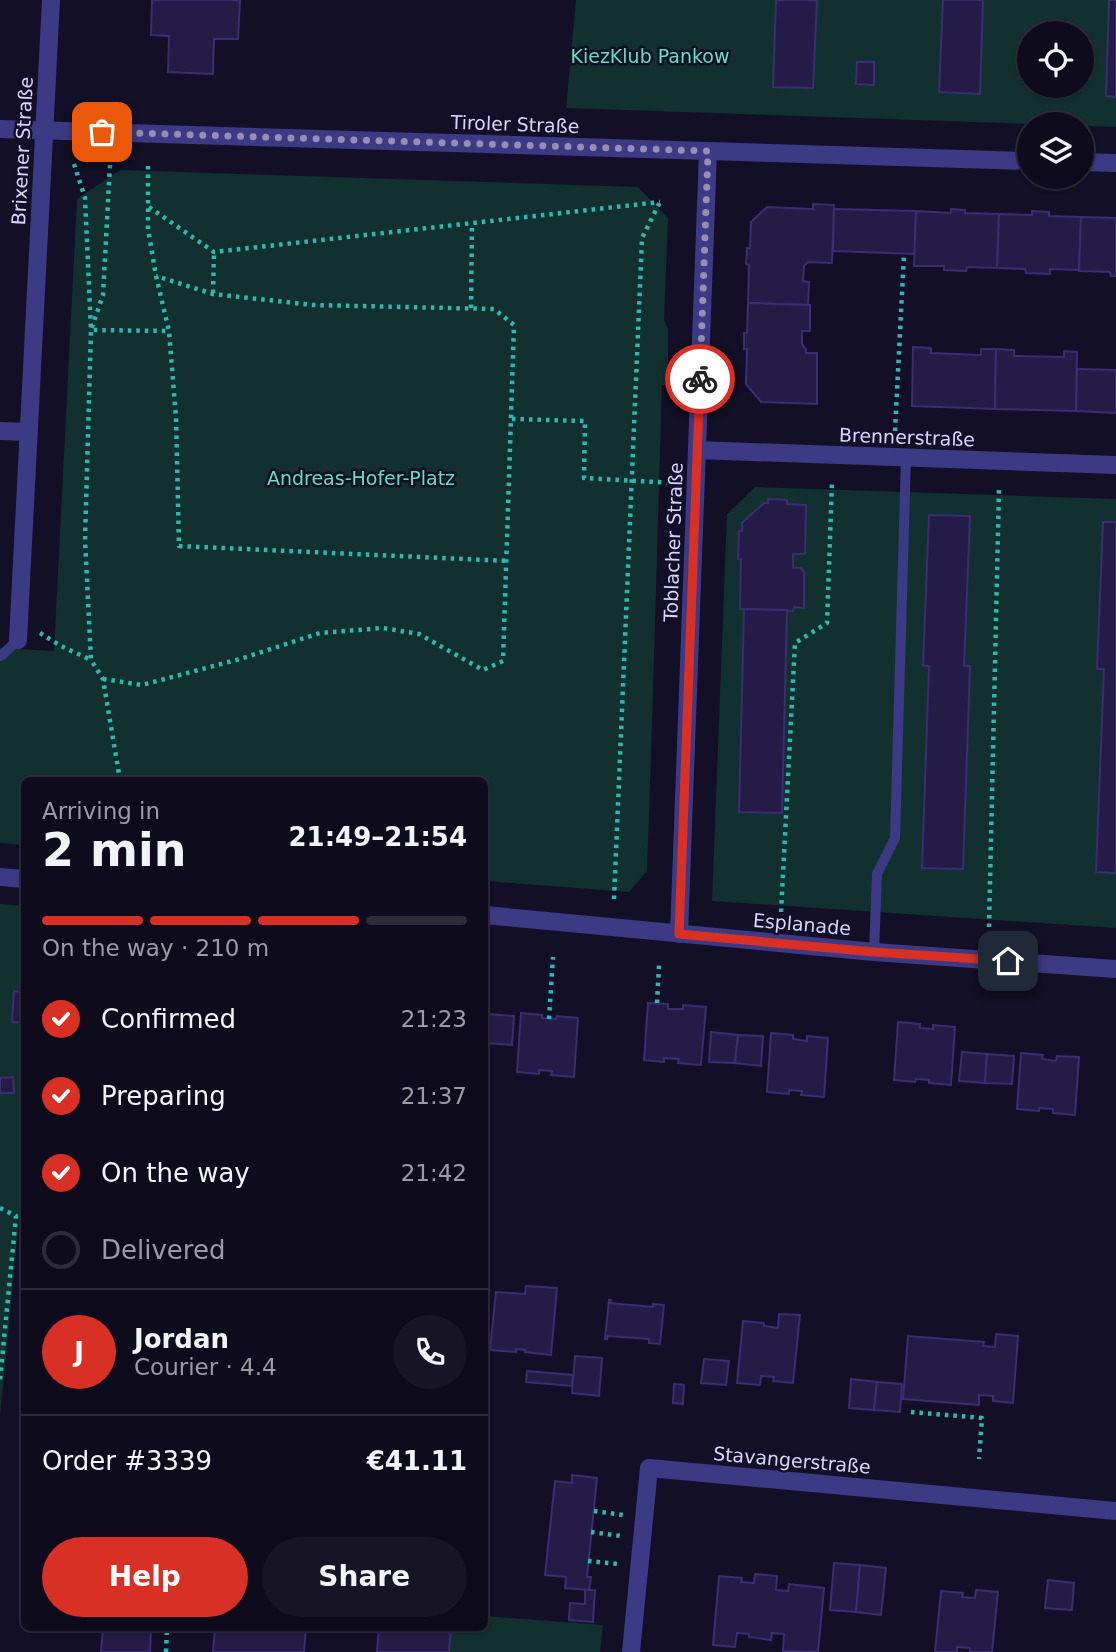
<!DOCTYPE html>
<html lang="en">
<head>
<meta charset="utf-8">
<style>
  :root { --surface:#0e0b1c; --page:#171425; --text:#f1f3f6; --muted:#9b9ba3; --line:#2e2b3b; --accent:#d93025 }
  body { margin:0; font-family:"DejaVu Sans",sans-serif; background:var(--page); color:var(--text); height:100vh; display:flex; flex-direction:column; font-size:26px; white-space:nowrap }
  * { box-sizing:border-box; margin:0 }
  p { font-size:23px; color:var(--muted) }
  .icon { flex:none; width:38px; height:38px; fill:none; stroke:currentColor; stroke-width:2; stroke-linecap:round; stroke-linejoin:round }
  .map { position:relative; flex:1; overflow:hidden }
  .sheet { position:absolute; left:21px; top:777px; width:467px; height:854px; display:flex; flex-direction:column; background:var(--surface); border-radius:10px; box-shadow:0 2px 5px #0004,0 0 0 2px var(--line) }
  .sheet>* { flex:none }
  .buttons { position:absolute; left:1017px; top:21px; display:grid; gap:14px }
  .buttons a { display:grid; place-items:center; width:77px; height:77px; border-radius:50%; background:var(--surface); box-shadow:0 2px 5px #0004,0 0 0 2px var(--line); font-size:35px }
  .pin { position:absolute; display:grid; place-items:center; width:60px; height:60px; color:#fff; margin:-30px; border-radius:14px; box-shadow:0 4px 10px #0006 }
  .courier { position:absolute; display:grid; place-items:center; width:70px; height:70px; margin:-35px; border:5px solid #d93025; border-radius:50%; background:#fff; color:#222; box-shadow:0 2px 9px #0007 }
  .summary em { font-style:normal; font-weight:600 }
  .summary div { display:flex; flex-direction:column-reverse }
  .summary { display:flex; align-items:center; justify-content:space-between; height:119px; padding:0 21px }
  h1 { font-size:46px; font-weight:600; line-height:52px }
  .bar { display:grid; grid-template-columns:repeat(4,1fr); gap:10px 7px; align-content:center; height:84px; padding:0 21px }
  .bar i { height:9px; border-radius:5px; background:var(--line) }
  .bar .selected { background:var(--accent) }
  .bar p { grid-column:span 4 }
  .line { display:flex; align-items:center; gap:18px; padding:0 21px; border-top:2px solid var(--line) }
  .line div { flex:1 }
  .round { display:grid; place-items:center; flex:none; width:74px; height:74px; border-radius:37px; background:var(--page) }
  ol { padding:0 21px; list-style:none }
  li { display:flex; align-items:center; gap:21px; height:77px }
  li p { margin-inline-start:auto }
  li .icon { padding:7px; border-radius:50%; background:var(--accent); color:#fff; stroke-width:4 }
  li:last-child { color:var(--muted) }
  li i { width:38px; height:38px; border:4px solid var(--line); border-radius:50% }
  .action { display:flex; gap:14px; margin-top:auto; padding:14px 21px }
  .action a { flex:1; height:80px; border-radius:42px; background:var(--accent); color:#fff; font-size:28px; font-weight:600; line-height:80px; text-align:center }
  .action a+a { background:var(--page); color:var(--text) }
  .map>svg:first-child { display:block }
  .green { fill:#12302f; fill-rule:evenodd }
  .building { fill:#241b47; stroke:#3b2d73; stroke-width:2 }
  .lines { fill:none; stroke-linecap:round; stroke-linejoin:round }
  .path { stroke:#2fb8b0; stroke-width:4.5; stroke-dasharray:3.5 5; stroke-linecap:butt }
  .service { stroke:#3d3a85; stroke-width:10 }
  .minor { stroke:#3d3a85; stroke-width:18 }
  .done { stroke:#948fb3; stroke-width:7; stroke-dasharray:0 12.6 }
  .route { stroke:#d93025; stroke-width:9 }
  .labels { text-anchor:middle; stroke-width:5; stroke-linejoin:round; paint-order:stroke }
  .park-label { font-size:19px; fill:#5fe0c0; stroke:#130f26 }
  .street-label { font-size:19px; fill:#d9d4ff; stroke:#130f26 }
</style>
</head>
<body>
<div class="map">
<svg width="1116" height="1652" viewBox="0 0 1116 1652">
  <rect width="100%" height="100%" fill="#130f26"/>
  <g class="green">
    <path d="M576 0H1116V127L1082 126V124H1029L566 108ZM1029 33H1082V86H1029Z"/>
    <path d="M120 170 638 187 668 218 664 320 668 329V385H662C657 547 653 709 647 871L629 892 485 881V780H24V845L0 843V648L54 651 77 199Z"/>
    <path d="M755 487 1116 499V928L712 901 727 514Z"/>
    <path d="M0 904 24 906V1167L0 1416Z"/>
    <path d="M485 1616 603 1625 600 1652H449L451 1628H485Z"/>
  </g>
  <g class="building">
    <path d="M152 0H240L238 39H214L213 74 168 72 169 36 151 35Z"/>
    <path d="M776 0H817L813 88 773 87Z"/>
    <path d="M943 0H983L980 94 939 92Z"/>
    <path d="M1109 0H1116V97L1106 96Z"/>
    <path d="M857 62H874V85L856 84Z"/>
    <path d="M813 204 834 205 832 263 808 262 804 266 803 281 809 282 808 305 748 303 749 265 746 264 747 248H750L751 222 767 207 813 209Z"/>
    <path d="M834 209 916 211 915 254 833 251Z"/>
    <path d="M951 209 965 210V213L999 214 997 268 967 267 966 271 944 270V266H914L916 211 951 213Z"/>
    <path d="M1032 211 1049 212V216L1081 217 1079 270 1050 269V274L1026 273 1025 269 997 268 999 214 1032 215Z"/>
    <path d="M1081 217 1116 218V276H1111L1110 272 1079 271Z"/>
    <path d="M748 303 810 305V331H802V344L806 349V353H817V404L761 402 746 384 747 349H744V333H747Z"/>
    <path d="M913 347 931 348V353L981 355V349H996L995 409 912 406Z"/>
    <path d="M996 349 1014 350V356L1064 357V351L1077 352 1076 411 995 409Z"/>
    <path d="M1077 369 1116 370V413L1076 411Z"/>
    <path d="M768 499 787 500V504L806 505 805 554H793V568H801L804 572V608L794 607 793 611 740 609 741 559H738L739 531H742V523L764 503H768Z"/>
    <path d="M929 515 970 516 964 666H970L963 869 922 868 929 666H923Z"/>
    <path d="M1103 522H1116V873L1096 872 1104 669H1097Z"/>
    <path d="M744 609 787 610 782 813 739 812Z"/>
    <path d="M14 991 24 992V1023L12 1022Z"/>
    <path d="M648 1003 668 1004V1009H683V1005L706 1007 701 1065 678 1063 679 1059 664 1058V1062L644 1060Z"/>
    <path d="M521 1013 542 1015V1018L556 1019 557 1016 578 1018 574 1077 551 1075 552 1071 539 1070V1074L517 1072Z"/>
    <path d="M487 1014 514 1016 512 1045 485 1043Z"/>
    <path d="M898 1022 920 1024V1028L933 1029V1025L955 1027 951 1085 929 1083V1080L916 1079 915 1082 894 1080Z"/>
    <path d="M711 1032 738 1035 735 1063 709 1062Z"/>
    <path d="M771 1033 793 1035V1039L807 1041V1036L828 1038 824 1097 801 1095 802 1091 789 1090V1094L767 1092Z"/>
    <path d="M738 1035 763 1036 761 1066 735 1063Z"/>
    <path d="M962 1052 987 1054 985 1083 959 1081Z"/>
    <path d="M1021 1053 1043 1055 1042 1059 1056 1061 1057 1056 1079 1057 1075 1115 1053 1113V1109L1039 1108V1111L1017 1109Z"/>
    <path d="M987 1054 1014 1056 1012 1084 985 1083Z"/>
    <path d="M13 1077 14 1093H0V1078Z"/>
    <path d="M526 1286 557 1288 551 1355 525 1352V1350L516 1349V1352L490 1350 496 1292 525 1294Z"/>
    <path d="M609 1300H611L610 1303 653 1307V1304L664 1305 660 1344 649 1343V1339L608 1336 607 1339H605Z"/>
    <path d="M779 1314 800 1315 793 1383 773 1381 774 1377 761 1376 760 1385 737 1383 743 1321 764 1323V1326L778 1328Z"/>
    <path d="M996 1334 1018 1336 1013 1403 993 1401V1396L979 1395V1405L903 1399 908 1336 984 1342 983 1346 995 1347Z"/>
    <path d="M575 1356 602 1358 599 1396 572 1393Z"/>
    <path d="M704 1359 729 1361 726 1385 701 1383Z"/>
    <path d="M527 1371 573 1375 572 1386 526 1382Z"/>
    <path d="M851 1379 877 1382 874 1410 849 1408Z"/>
    <path d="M877 1382 902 1384 900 1412 874 1410Z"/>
    <path d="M674 1384 684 1385 683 1404 673 1403Z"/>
    <path d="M572 1475 597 1478 587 1577H591L589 1590 565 1588 566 1577 545 1575 555 1481 572 1483Z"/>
    <path d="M834 1563 860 1565 856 1612 830 1610Z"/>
    <path d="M860 1565 886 1568 881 1615 856 1612Z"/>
    <path d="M755 1574 777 1576 776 1590 788 1591 789 1584 824 1588 818 1652 783 1651 784 1634 772 1633 771 1640 749 1637V1634L737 1633 735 1647 713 1645 719 1576 742 1578 741 1582 754 1583Z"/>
    <path d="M1048 1580 1074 1583 1072 1610 1045 1608Z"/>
    <path d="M585 1590H595L593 1622 569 1620 570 1603 585 1604Z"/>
    <path d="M976 1590 998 1592 992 1652H970V1648L957 1647V1652H935L941 1591 963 1593 962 1597 975 1598Z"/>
    <path d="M103 1628H151L150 1652H101Z"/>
    <path d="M215 1628H306L304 1652H213Z"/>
    <path d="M379 1628H451L449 1652H377Z"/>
  </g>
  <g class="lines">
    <g class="path">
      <path d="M74 164 85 198 91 330 85 540 91 660 103 679 120 780"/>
      <path d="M110 165 103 295 91 330 169 331"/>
      <path d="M148 166V229L156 276 169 331 176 418 179 546 508 561"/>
      <path d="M149 207 214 252 660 202"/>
      <path d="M213 293 214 252"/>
      <path d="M471 308 472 223"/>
      <path d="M512 419 585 421 584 478 674 483"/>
      <path d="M895 431 904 254"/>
      <path d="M40 633 61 646 91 660"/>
      <path d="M103 679 142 685 240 659 320 633 383 628 419 634 483 670 503 661 514 325 494 309 313 305 213 294 156 276"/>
      <path d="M614 899 642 238 660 202"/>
      <path d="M781 912 795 643 827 623 832 482"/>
      <path d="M989 927 999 488"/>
      <path d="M657 1003 659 965"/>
      <path d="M549 1019 553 957"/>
      <path d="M0 1208 16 1216 0 1380"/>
      <path d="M911 1412 982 1418 979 1459"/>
      <path d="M594 1511 623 1515"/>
      <path d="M591 1532 621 1536"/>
      <path d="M588 1561 618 1564"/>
      <path d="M166 1652 167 1628"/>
    </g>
    <g class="service">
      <path d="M0 656 2 655 18 640"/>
      <path d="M874 952 877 874 895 838 906 458"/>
    </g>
    <g class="minor">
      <path d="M0 129 1029 161"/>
      <path d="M1082 162 1116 163"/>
      <path d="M0 431 27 432"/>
      <path d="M697 450 1116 465"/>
      <path d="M18 640 51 0"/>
      <path d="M0 877 24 879"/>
      <path d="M485 915 874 952 1116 969"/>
      <path d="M679 934 708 151"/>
      <path d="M631 1652 649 1468 1116 1511"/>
    </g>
  </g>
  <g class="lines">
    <path class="done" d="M102 132 708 151 700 379"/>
    <path class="route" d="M700 379 679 934 874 952 1008 961"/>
  </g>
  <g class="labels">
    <g class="park-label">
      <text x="650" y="63">KiezKlub Pankow</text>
      <text x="361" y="485">Andreas-Hofer-Platz</text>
    </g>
    <g class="street-label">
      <text transform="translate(515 124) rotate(2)" y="7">Tiroler Straße</text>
      <text transform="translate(22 151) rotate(-87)" y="7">Brixener Straße</text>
      <text transform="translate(907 437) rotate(2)" y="7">Brennerstraße</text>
      <text transform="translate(673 542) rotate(-88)" y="7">Toblacher Straße</text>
      <text transform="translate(802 924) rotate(5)" y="7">Esplanade</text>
      <text transform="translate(792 1460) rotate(5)" y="7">Stavangerstraße</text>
    </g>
  </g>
</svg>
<div class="buttons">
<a><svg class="icon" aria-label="locate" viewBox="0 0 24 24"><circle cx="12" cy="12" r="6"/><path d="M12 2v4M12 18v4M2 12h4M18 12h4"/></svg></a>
<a><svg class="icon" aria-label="layers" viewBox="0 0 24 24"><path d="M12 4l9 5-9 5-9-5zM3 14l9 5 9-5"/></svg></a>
</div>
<div class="pin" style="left:102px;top:132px;background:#ea580c"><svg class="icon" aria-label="bag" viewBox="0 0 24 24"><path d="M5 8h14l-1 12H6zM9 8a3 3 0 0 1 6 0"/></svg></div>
<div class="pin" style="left:1008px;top:961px;background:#1f2937"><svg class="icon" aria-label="home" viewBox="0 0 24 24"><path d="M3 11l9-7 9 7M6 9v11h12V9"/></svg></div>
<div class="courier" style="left:700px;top:379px"><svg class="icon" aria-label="bike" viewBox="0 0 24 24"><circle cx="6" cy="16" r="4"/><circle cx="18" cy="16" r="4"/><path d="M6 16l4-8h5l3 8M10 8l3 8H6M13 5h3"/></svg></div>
<section class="sheet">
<div class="summary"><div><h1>2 min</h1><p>Arriving in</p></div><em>21:49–21:54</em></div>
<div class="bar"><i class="selected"></i><i class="selected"></i><i class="selected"></i><i></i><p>On the way · 210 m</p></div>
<ol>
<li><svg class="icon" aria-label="check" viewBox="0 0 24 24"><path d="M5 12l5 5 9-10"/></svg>Confirmed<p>21:23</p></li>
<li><svg class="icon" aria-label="check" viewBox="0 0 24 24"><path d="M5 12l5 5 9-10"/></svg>Preparing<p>21:37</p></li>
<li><svg class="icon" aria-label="check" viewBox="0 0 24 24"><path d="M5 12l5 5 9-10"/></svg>On the way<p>21:42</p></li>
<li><i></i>Delivered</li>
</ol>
<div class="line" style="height:126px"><b class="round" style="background:var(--accent);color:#fff">J</b><div><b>Jordan</b><p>Courier · 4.4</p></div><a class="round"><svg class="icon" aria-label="phone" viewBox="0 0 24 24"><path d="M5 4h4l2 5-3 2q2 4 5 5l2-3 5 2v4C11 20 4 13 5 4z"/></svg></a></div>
<div class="line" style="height:91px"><div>Order #3339</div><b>€41.11</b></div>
<div class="action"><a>Help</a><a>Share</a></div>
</section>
</div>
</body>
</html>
